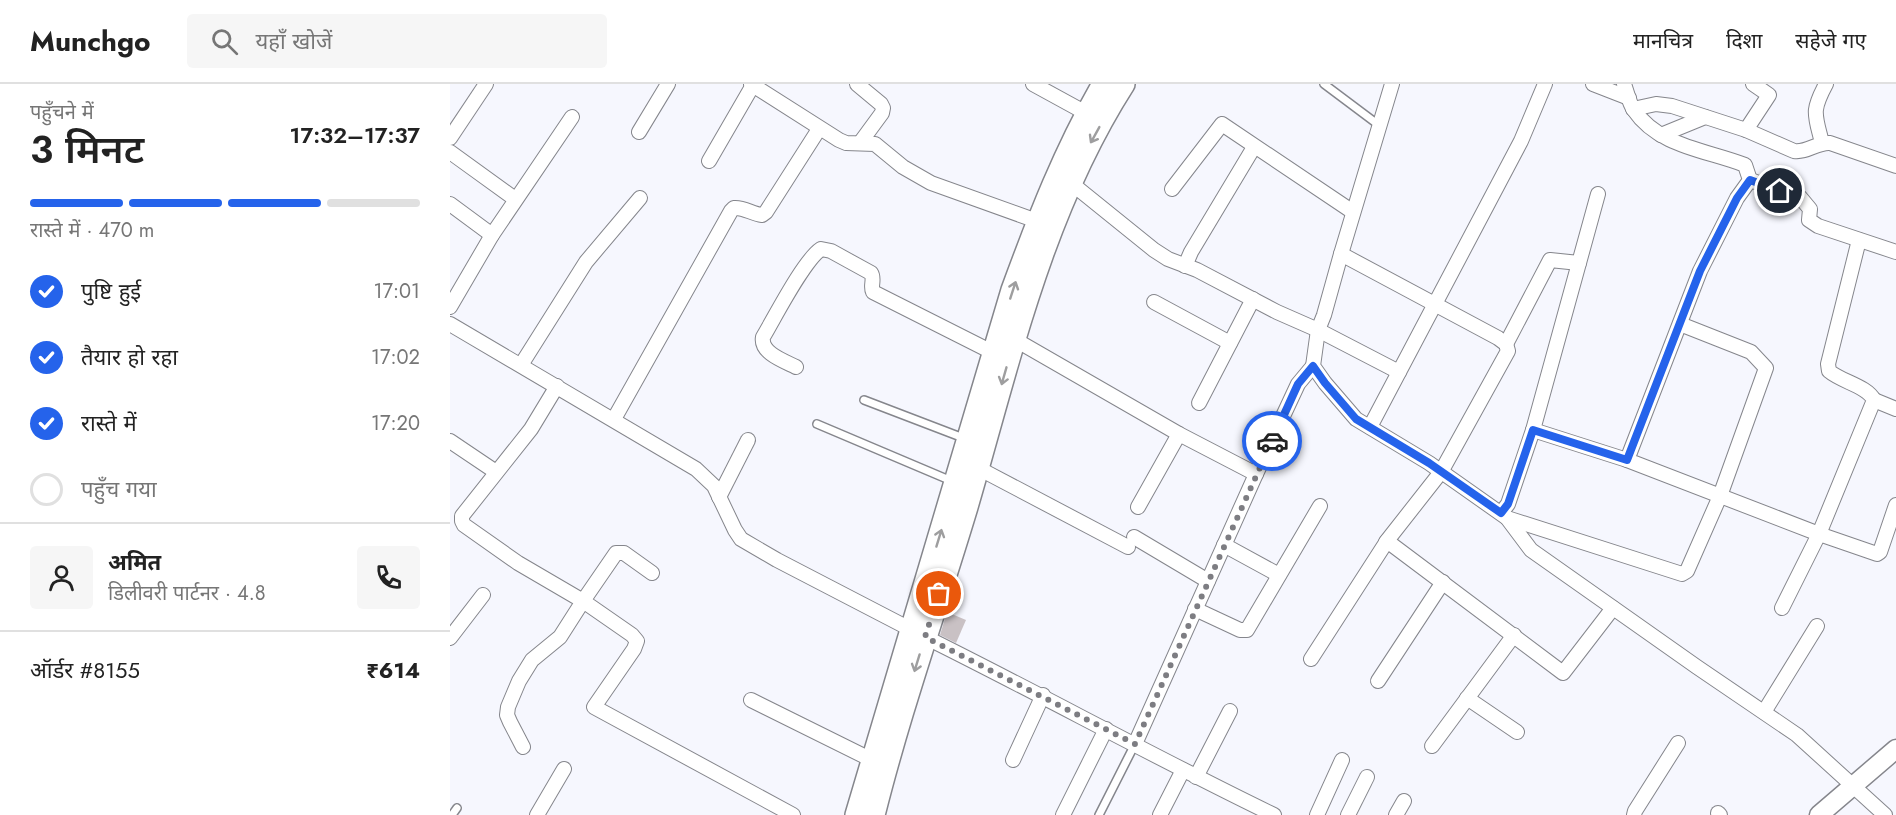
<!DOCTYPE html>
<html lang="hi">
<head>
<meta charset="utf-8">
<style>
  :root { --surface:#fff; --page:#f6f6f6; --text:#222; --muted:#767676; --line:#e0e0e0; --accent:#2563eb }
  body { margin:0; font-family:Jost,"Noto Sans Devanagari",sans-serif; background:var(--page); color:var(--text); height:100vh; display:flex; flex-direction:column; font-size:22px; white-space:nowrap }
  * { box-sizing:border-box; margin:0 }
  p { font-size:20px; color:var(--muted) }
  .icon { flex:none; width:33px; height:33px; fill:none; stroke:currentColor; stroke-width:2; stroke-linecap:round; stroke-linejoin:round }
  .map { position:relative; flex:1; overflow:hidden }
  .details { display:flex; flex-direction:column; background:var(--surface); width:450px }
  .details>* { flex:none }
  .pin { position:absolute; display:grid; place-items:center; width:51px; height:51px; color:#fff; margin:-26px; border:3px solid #fff; border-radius:50%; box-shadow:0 2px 6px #0007 }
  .courier { position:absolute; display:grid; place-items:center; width:60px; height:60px; margin:-30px; border:4px solid #2563eb; border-radius:50%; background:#fff; color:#222; box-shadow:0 2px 8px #0007 }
  .head em { font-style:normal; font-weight:600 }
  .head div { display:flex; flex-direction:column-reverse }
  .head { display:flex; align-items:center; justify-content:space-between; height:102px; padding:0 30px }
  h1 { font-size:39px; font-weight:600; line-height:45px }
  .bar { display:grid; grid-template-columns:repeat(4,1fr); gap:9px 6px; align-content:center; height:72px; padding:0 30px }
  .bar i { height:8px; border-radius:4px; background:var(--line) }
  .bar .active { background:var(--accent) }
  .bar p { grid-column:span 4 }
  .line { display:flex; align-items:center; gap:15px; padding:0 30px; border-top:2px solid var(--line) }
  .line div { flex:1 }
  .round { display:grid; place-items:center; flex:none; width:63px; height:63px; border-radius:6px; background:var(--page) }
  ol { padding:0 30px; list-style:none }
  li { display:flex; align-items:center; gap:18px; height:66px }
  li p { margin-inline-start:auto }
  li .icon { padding:6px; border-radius:50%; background:var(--accent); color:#fff; stroke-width:4 }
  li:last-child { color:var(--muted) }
  li i { width:33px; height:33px; border:3px solid var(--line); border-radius:50% }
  header { display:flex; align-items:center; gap:36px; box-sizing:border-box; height:84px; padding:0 30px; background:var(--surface); border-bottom:2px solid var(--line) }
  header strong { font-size:28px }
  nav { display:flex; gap:33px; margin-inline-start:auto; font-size:21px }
  .search { width:420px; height:54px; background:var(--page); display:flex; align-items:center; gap:15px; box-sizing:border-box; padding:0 21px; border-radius:6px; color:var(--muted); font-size:22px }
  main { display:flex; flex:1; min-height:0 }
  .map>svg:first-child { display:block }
  .building { fill:#c9c1c4 }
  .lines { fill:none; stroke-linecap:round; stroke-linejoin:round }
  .lane-casing { stroke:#85868c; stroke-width:10 }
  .street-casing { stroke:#85868c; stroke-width:16 }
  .secondary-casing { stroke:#85868c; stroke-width:21 }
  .primary-casing { stroke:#85868c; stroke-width:24 }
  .lane { stroke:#fff; stroke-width:7 }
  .street { stroke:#fff; stroke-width:14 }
  .secondary { stroke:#fff; stroke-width:18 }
  .primary { stroke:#fff; stroke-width:21 }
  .oneway { stroke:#9e9e9f }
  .done { stroke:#7d7d82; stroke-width:6; stroke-dasharray:0 10.8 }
  .route { stroke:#2563eb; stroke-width:8 }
</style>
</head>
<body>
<header>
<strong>Munchgo</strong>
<div class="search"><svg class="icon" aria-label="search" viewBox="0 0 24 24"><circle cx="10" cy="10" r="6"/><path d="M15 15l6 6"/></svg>यहाँ खोजें</div>
<nav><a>मानचित्र</a><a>दिशा</a><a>सहेजे गए</a></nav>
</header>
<main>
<section class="details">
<div class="head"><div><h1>3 मिनट</h1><p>पहुँचने में</p></div><em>17:32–17:37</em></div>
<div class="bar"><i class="active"></i><i class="active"></i><i class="active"></i><i></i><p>रास्ते में · 470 m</p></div>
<ol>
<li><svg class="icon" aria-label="check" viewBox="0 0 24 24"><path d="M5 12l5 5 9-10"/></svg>पुष्टि हुई<p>17:01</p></li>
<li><svg class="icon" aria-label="check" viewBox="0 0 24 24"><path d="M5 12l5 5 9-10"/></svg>तैयार हो रहा<p>17:02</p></li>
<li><svg class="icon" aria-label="check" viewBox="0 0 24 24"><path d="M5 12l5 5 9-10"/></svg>रास्ते में<p>17:20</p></li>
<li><i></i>पहुँच गया</li>
</ol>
<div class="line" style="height:108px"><a class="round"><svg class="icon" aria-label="person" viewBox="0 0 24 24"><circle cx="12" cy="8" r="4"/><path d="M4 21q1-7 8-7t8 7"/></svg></a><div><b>अमित</b><p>डिलीवरी पार्टनर · 4.8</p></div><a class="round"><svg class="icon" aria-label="phone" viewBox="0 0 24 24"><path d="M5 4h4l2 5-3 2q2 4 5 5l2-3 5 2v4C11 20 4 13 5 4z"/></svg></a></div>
<div class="line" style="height:78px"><div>ऑर्डर #8155</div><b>₹614</b></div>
</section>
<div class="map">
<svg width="1446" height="731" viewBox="0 0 1446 731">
  <rect width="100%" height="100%" fill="#f6f7fe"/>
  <path class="building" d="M497 528 516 536 506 559 490 551Z"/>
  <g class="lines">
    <defs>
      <g id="lane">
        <path d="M874 0 930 42"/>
        <path d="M414 316 516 355"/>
        <path d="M367 340 504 398"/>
        <path d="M2 731 7 724"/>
        <path d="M649 731 685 660"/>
      </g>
      <g id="street">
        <path d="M301 0 389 56 396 59 425 60 453 83 481 99 587 137"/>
        <path d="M407 0 431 20 433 24 432 29 410 59"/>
        <path d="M583 0 636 29"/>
        <path d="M942 0 891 170 874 231 868 246 863 282 875 299 906 335 979 379 1057 434 1081 466 1247 583 1347 651 1435 731"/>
        <path d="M1143 0 1179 14"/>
        <path d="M1174 0C1177 8 1179 19 1184 26 1209 63 1257 66 1295 81L1300 96 1287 114 1250 187 1177 376 1369 450 1427 470 1430 468 1446 421"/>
        <path d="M1183 25 1206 20 1222 22 1296 46 1344 67C1357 69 1367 58 1380 59L1446 82"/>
        <path d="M1296 46 1319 11 1303 0"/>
        <path d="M189 48 218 0"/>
        <path d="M1211 51 1255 33"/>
        <path d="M0 54 36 0"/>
        <path d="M1372 59C1365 30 1361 28 1376 0"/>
        <path d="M0 68 65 115"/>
        <path d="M259 77 303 1"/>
        <path d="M1300 96 1350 113 1360 125 1359 136 1368 142 1446 168"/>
        <path d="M621 99 704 166 718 175 747 186 827 228 868 246 949 288"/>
        <path d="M722 105 772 40 903 128"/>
        <path d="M0 120 42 151"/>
        <path d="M891 170 1048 254 1056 260 1058 267 991 388 936 458"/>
        <path d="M735 182 741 168 804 63"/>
        <path d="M704 218 780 259"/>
        <path d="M0 223 42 151 122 33"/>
        <path d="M0 240 246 385 264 402 285 446 291 455 327 476 460 545"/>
        <path d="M564 255 729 350 806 390"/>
        <path d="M1056 260 1100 176 1129 179"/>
        <path d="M71 281 136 178 190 114"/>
        <path d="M346 283C334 277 310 269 313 253 325 233 354 176 371 165L381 167 421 189C425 195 420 202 423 208L544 269"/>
        <path d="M1424 316 1446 325"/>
        <path d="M749 319 803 215"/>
        <path d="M164 335 281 127 284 124C294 123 302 130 312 131L316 128 369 45"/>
        <path d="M920 343 1071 57 1095 0"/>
        <path d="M1083 346 1177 376"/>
        <path d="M0 357 46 388"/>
        <path d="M528 384 678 463"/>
        <path d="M269 413 298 356"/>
        <path d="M688 423 729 350"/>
        <path d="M1051 429 1058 420 1083 346 1148 110"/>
        <path d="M1057 434 1232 490 1237 487 1270 412 1316 284 1301 268 1230 240"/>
        <path d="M684 453 758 497"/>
        <path d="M774 461 829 491"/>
        <path d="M202 489 174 469H166L133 517 182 551 187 557 184 565 144 623 343 731"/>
        <path d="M1332 524 1369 450 1424 316C1417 302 1392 298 1379 287L1378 280 1409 156"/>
        <path d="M745 525 790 546H797L870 422"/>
        <path d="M475 553C592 611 706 674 824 731"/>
        <path d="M0 554 33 511"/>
        <path d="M861 575 937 457 1113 589 1163 524"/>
        <path d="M928 597 993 498"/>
        <path d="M1017 614 1067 648"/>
        <path d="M301 616 422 676"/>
        <path d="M1314 628 1367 542"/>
        <path d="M685 660 806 390 848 300 863 282"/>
        <path d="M982 662 1064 551"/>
        <path d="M73 663 60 638 57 631 58 623 69 597 82 576 110 553 133 517 68 479 14 441 12 437V432L81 345 107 302"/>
        <path d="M563 676 593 611"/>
        <path d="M746 693 780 627"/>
        <path d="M1268 729 1270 731"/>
        <path d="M87 731 114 685"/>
        <path d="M613 731 656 645"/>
        <path d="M710 731 733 686"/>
        <path d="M867 731 892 676"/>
        <path d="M898 731 917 693"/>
        <path d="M946 731 954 717"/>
        <path d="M1184 731 1185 727 1228 659"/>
      </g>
      <path id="secondary" d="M1369 731 1446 665"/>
      <g id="primary">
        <path d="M406 731 562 206C588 135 615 65 653 0"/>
        <path d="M424 731C450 627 486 526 517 423 559 279 592 128 674 0"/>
      </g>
    </defs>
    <use href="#lane" class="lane-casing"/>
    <use href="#street" class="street-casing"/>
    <use href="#secondary" class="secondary-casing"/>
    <use href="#primary" class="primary-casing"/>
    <use href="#lane" class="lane"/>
    <use href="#street" class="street"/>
    <use href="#secondary" class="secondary"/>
    <use href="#primary" class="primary"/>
  </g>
  <defs><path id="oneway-shaft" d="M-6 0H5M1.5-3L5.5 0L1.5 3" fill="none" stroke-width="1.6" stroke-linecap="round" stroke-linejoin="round" transform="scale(1.5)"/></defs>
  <g class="oneway">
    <use href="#oneway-shaft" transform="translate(645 51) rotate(119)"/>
    <use href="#oneway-shaft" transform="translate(563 206) rotate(-72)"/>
    <use href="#oneway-shaft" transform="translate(554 292) rotate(106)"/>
    <use href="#oneway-shaft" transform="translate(489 454) rotate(-73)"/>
    <use href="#oneway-shaft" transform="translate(467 579) rotate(107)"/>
  </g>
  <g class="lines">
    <path class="done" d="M489 510 475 553 685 660 822 357"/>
    <path class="route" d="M822 357 848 300 863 282 875 299 906 335 979 379 1051 429 1058 420 1083 346 1177 376 1250 187 1287 114 1300 96 1330 107"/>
  </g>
</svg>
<div class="pin" style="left:489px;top:510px;background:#ea580c"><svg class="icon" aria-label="bag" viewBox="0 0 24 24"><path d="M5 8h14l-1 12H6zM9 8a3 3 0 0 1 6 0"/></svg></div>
<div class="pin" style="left:1330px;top:107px;background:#1f2937"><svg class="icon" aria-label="home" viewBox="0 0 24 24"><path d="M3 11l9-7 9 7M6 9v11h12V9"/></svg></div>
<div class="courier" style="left:822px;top:357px"><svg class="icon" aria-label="car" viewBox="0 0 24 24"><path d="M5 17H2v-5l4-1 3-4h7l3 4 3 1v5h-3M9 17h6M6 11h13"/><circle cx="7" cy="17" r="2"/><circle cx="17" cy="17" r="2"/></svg></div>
</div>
</main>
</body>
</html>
